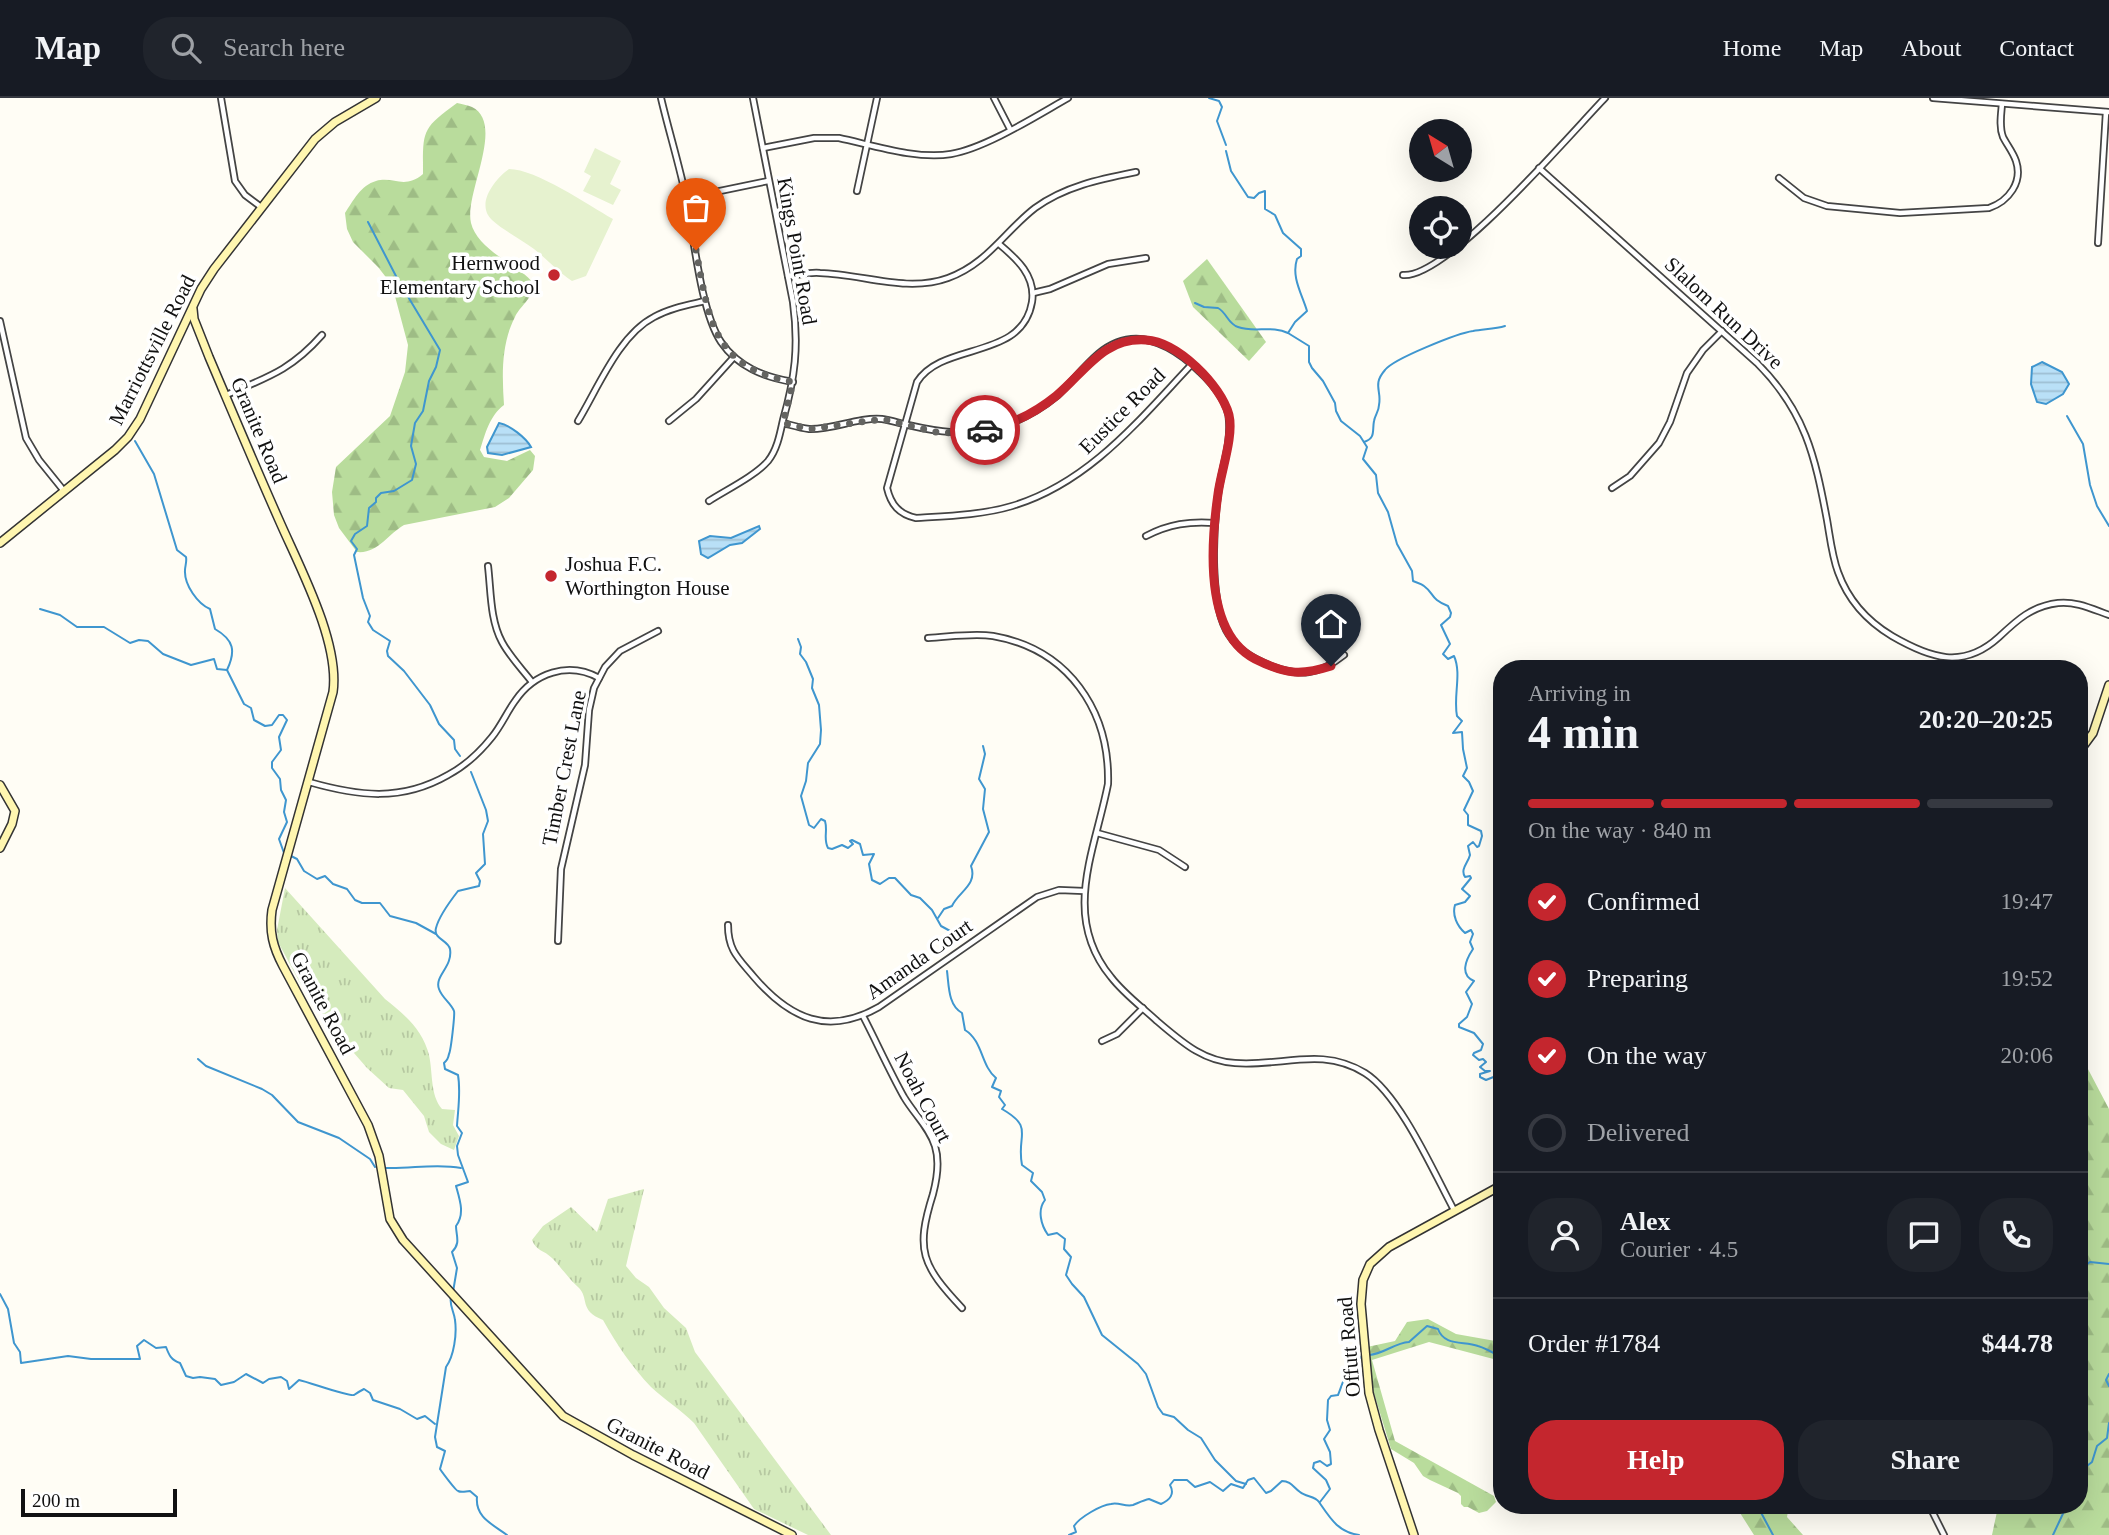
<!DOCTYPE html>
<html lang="en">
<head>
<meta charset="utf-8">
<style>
  :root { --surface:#171b24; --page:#20242c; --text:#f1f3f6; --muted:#9ea1a6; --line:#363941; --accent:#c4262e }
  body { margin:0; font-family:Georgia,serif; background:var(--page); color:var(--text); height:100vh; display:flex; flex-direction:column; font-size:26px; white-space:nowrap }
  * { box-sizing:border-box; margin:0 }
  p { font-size:23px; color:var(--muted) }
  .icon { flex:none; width:38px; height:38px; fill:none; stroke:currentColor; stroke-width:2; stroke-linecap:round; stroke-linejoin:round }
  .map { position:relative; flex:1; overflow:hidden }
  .drawer { position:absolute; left:1493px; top:562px; width:595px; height:854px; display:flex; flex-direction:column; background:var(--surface); border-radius:28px; box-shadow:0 7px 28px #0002 }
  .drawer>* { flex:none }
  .needle { width:46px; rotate:323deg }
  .controls { position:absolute; left:1409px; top:21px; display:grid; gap:14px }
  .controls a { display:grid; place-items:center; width:63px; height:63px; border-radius:50%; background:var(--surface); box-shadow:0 7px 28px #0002; font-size:35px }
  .scale { position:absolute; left:21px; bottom:18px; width:156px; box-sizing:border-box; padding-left:7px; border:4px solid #111; border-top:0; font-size:19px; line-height:24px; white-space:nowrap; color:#111; -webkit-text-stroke:5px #fff; paint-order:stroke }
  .pin { position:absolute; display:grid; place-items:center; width:60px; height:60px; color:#fff; margin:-72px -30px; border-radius:50% 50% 50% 0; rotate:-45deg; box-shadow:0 0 7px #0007 }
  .pin .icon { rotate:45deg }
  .courier { position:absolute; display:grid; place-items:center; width:70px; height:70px; margin:-35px; border:5px solid #c4262e; border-radius:50%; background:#fff; color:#222; box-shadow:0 2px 9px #0007 }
  .overview em { font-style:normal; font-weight:700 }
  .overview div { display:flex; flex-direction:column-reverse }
  .overview { display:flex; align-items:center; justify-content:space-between; height:119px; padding:0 35px }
  h1 { font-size:46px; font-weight:700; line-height:52px }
  .bar { display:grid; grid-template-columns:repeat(4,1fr); gap:10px 7px; align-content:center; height:84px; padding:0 35px }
  .bar i { height:9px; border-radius:5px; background:var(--line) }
  .bar .on { background:var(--accent) }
  .bar p { grid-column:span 4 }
  .line { display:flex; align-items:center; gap:18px; padding:0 35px; border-top:2px solid var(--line) }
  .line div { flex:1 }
  .round { display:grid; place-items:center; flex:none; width:74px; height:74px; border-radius:28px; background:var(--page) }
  ol { padding:0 35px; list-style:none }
  li { display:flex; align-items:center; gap:21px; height:77px }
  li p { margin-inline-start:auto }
  li .icon { padding:7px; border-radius:50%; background:var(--accent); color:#fff; stroke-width:4 }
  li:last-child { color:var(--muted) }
  li i { width:38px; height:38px; border:4px solid var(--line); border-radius:50% }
  .cta { display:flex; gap:14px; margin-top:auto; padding:14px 35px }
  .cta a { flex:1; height:80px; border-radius:28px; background:var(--accent); color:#fff; font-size:28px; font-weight:700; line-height:80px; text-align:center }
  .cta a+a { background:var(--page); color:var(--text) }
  header { display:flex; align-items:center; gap:42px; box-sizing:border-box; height:98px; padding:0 35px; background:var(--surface); border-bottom:2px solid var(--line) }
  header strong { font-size:33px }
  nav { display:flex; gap:38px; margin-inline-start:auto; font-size:24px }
  .search { width:490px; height:63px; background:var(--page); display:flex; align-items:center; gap:18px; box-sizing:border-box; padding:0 24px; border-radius:28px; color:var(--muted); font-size:26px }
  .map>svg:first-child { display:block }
  .grass { fill:url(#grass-tufts) }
  .forest { fill:url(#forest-firs) }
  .pitch { fill:#e6f2cf }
  .water { fill:url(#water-rules); stroke:#3f96cf; stroke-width:2 }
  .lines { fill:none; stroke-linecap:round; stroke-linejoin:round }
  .stream { stroke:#3f96cf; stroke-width:2 }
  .street-casing { stroke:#444; stroke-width:8 }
  .secondary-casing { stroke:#333; stroke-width:10 }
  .street { stroke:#fff; stroke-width:4.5 }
  .secondary { stroke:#fff6b0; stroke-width:7 }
  .done { stroke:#646461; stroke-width:7; stroke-dasharray:0 12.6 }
  .route { stroke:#c4262e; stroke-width:9 }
  .poi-dot { fill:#c4262e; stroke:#fff; stroke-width:2.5 }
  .labels { text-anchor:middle; stroke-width:7; stroke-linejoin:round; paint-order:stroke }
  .street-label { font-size:21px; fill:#111; stroke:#fff }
  .poi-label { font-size:21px; fill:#111; stroke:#fff; text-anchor:end }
</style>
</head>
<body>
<header>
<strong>Map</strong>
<div class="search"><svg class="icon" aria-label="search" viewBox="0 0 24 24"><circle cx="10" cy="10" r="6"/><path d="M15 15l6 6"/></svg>Search here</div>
<nav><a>Home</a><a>Map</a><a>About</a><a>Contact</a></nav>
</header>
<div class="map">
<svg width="2109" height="1437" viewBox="0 0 2109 1437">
  <defs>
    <pattern id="grass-tufts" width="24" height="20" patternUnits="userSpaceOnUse" patternTransform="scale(1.75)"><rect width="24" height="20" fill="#d5ebbd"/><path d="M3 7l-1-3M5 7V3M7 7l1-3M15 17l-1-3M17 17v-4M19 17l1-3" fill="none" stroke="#b6c8a1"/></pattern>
    <pattern id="forest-firs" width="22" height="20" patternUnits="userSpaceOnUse" patternTransform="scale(1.75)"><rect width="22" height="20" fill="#b9dc9c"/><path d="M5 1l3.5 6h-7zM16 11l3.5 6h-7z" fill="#9ebc85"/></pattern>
    <pattern id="water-rules" width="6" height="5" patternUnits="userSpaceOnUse" patternTransform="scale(1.75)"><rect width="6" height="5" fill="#b9e0f7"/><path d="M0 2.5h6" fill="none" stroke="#9ebfd3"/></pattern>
  </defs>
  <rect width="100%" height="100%" fill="#fffdf5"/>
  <g class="grass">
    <path d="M285 790 385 901C404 916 423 932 429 957 433 975 430 997 442 1011L455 1012 453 1027 459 1038 454 1052 441 1046 429 1034 424 1018 403 992 389 990 367 970 334 932 299 883 278 844 277 832Z"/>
    <path d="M644 1091 626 1168 636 1180 649 1189 664 1210 686 1230 695 1254 831 1437H808L754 1411 694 1325C681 1312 665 1302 651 1289 632 1269 617 1247 603 1222 578 1212 590 1200 578 1189 568 1180 561 1169 552 1160 544 1152 536 1153 532 1142L543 1128 571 1109 597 1134 608 1101Z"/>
  </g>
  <g class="forest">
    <path d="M457 5C461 6 468 7 472 9 506 26 464 96 471 125 478 155 531 173 533 187 535 198 519 209 515 219 501 246 502 277 504 307 490 317 485 336 480 352L484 359 507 363 530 352 535 358 533 372 509 400 495 409 404 427C388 436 378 456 357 454L339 430 334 417 332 394 336 369 390 318 405 274 408 247 392 187 378 169 353 144 347 131 345 115C353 103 361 87 376 83 394 78 404 92 423 76 423 33 421 31 457 5Z"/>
    <path d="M1207 161 1266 244 1249 263 1193 209 1183 183Z"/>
    <path d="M2079 954 2109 1011V1437H1992L1998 1409 2004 1407H2079Z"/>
    <path d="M1428 1221 1456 1236 1501 1244V1263L1429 1244 1372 1262 1395 1343 1494 1398 1496 1404 1487 1413 1479 1415 1468 1409H1464L1461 1406V1398L1458 1395 1430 1382 1423 1378 1414 1365 1391 1351 1373 1292 1367 1249 1395 1243 1407 1224Z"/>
    <path d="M1735 1407H1789L1787 1419 1803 1437H1754Z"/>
  </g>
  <g class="pitch">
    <path d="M595 50 621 63 610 86 621 92 613 107 583 93 591 78 584 74Z"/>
    <path d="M509 71C536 71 588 107 613 121L586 178 572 183C558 174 547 161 534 151 521 141 504 133 492 122 475 106 495 81 509 71Z"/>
  </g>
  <g class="water">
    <path d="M2042 264 2062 274 2069 286 2063 296 2046 306 2037 304 2031 286 2032 269Z"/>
    <path d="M499 325C510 327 526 340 531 349L502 357 488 355 487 349Z"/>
    <path d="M759 428 760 431 742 445 730 447 708 460 701 456 699 443 710 438 731 440Z"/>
  </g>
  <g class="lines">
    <g class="stream">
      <path d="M1209 0 1219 3 1222 9 1217 23 1226 47"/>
      <path d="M1226 53 1231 73 1248 99 1254 100 1259 95 1265 93V111L1275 117 1283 135 1301 151V158L1297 161C1291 179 1302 196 1307 213L1295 224 1288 235 1309 248V264L1312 270 1323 283 1335 305 1336 313 1341 323 1360 338 1367 349 1363 361 1376 377 1378 395 1388 414 1397 446 1412 473 1413 483C1417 485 1421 485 1424 488 1435 496 1430 501 1448 508L1451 515 1450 519 1441 527 1450 546 1443 556 1448 561 1454 558C1462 576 1453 598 1457 618L1462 623 1453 635 1462 634 1463 651 1467 670 1463 678 1469 684 1473 693 1464 712 1468 717V727L1481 733 1482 738 1479 748 1477 749 1473 744 1468 748 1470 757C1468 765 1460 771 1465 779L1470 778 1471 780 1462 791 1470 798 1465 804 1455 807C1452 817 1457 828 1465 835L1471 832 1473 836 1470 844 1473 851C1465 863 1460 877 1474 883L1466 894 1472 906 1467 919 1459 926V929L1474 935 1483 946 1481 952 1474 955 1473 957 1479 962 1483 961 1486 964 1480 969 1485 973H1490L1480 976V979L1486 982 1496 978 1502 980"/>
      <path d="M368 124 398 182 440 252 436 269 429 283 423 313 415 325 411 348 416 366 412 382 394 393 381 395 376 400V404L369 410 367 428 355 436 351 443 357 451 354 457 363 500 370 518 368 524 373 532 390 543 387 553 388 558 404 573 430 607 439 626 454 642 455 651 460 658"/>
      <path d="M1195 205 1204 209 1218 210C1227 215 1228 226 1238 229 1254 235 1272 227 1288 235"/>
      <path d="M2067 318 2083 346 2090 387 2097 408 2109 428"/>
      <path d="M135 343 154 376 177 452 186 459C187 464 185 468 185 472 184 487 198 506 210 511L215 531C234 542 236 553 227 572L244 606 251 610 254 622 265 628 272 627 279 617H283L287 622 279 639 281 652 272 664V670L280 681 281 692 286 702 284 714 287 724 279 741 284 755"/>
      <path d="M1364 344C1376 340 1372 333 1374 323 1375 317 1379 313 1379 307 1382 293 1372 287 1385 272 1393 261 1458 235 1473 233 1484 231 1495 231 1505 228"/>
      <path d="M40 511 60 517 77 529H104L130 545 139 542 148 543 163 556 191 567 214 561 217 571 227 572"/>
      <path d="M798 541 801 549 800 556 806 564 813 581 812 590 819 607 821 632 820 646 808 665 806 683 801 698 809 727 814 730 821 721 825 723C828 733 823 741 828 750L832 751 842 747 848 750 853 746 850 743 852 742 860 746 863 757 874 756 869 766 872 782 880 786 889 780H895L911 797 920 800 932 812 941 828 952 834V848"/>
      <path d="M291 758 297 761 304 773 317 781 325 778 333 786 347 791 355 802 362 805H380L390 818 416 825 436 836"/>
      <path d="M938 820 944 811 952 808C958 794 978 787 971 768L989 734 983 711 985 691 979 681 985 656 983 648"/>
      <path d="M947 873C949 888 948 907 962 915L965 932C983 943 981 968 996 980L992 989 1001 993 999 999 1005 1007 1002 1011C1035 1030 1016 1036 1022 1067L1033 1075 1031 1083 1042 1094 1045 1102C1037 1112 1041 1127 1048 1137L1057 1135 1065 1141 1064 1151 1071 1159 1066 1177 1072 1186 1084 1199 1102 1237 1138 1266 1146 1276 1158 1309 1163 1316 1174 1319 1188 1332 1201 1340 1215 1362 1236 1383 1246 1386"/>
      <path d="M198 961 206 968 262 991 272 997 298 1024 339 1040 370 1061 375 1069"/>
      <path d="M386 1070C411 1071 436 1065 461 1070"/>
      <path d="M2079 1140V1143"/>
      <path d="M2079 1169H2083L2090 1164 2109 1166"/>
      <path d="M453 1194 457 1170 452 1154C461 1145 456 1138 456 1128 465 1116 460 1102 456 1088L468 1084 458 1057 457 1048 462 1035 457 1028C458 1011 461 994 458 977L445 971 444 965C447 962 448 961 449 956 451 952 455 916 454 913 451 905 442 900 439 891 434 878 453 869 450 851 448 842 433 841 436 830 439 818 451 802 458 793L479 788 480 783 476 775 485 766 483 736 488 723 486 712 471 674"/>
      <path d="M0 1196 8 1211 14 1245 20 1254 21 1265 68 1258 91 1261H140L137 1248 144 1242 156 1250 166 1249C169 1257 171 1262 180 1265L186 1278 193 1280 200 1279 215 1281 221 1287 234 1284 246 1276 263 1285 269 1281 281 1279 287 1283 289 1291 299 1282C309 1284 349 1299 354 1297 357 1295 360 1293 364 1291L370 1295 373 1302 400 1311 417 1321 425 1318 435 1326"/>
      <path d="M451 1199C449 1207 454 1213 455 1222 457 1236 454 1258 446 1269L435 1339 437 1349 445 1353 440 1371C442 1374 456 1393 458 1393 462 1395 466 1393 470 1393L477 1399C475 1419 492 1426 507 1437"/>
      <path d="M1369 1257C1384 1256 1394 1245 1409 1244L1427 1228 1438 1231C1444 1248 1463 1243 1478 1248 1485 1250 1492 1254 1499 1258L1502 1255"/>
      <path d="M2109 1276 2106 1282 2109 1288"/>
      <path d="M2079 1390 2083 1371 2092 1364 2097 1348 2107 1340 2109 1325"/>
      <path d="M1320 1404 1330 1391 1326 1382 1313 1370 1314 1365 1320 1363 1327 1368 1331 1366 1330 1354 1324 1341 1330 1332 1327 1322 1328 1302 1331 1298 1338 1297C1344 1283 1347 1264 1364 1258"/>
      <path d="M1757 1407 1773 1437"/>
      <path d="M1069 1437 1076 1434 1074 1428C1080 1419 1101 1407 1111 1406 1119 1404 1125 1409 1133 1407 1138 1405 1144 1402 1149 1401L1161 1406C1170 1402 1175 1396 1170 1387L1174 1382H1187L1195 1389 1210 1384 1223 1393 1231 1386 1243 1390 1248 1382 1254 1380 1266 1395 1271 1393 1282 1383C1291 1383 1293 1389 1300 1394 1306 1399 1315 1398 1319 1404 1330 1420 1338 1434 1359 1437"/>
      <path d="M2053 1437 2067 1407"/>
    </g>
    <defs>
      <g id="street">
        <path d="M221 0 235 83 245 97 261 109"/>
        <path d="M661 0C669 34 680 69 687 104 694 141 701 214 721 244 738 269 764 279 793 284"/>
        <path d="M994 0 1010 31"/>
        <path d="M1933 0 2109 14"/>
        <path d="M763 50 814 40H839C872 47 917 62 951 56 986 50 1036 18 1068 0"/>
        <path d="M1539 70 1757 265C1805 313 1815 358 1827 422 1830 439 1832 458 1838 474 1848 502 1867 523 1892 538 1930 560 1963 572 1999 539 2017 522 2032 508 2058 505 2076 503 2092 511 2109 517"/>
        <path d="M1779 80 1804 100 1827 108 1900 115 1989 110C2009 103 2023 84 2016 63 2013 54 2007 47 2003 39 1999 29 2001 17 2002 6"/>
        <path d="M857 93 877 0"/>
        <path d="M686 100 768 83"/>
        <path d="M2098 145 2106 14"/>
        <path d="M999 146C1017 161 1036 178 1032 204 1022 263 943 243 917 284L887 390C891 407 899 416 916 420 948 418 982 417 1012 408 1089 385 1139 322 1192 266"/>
        <path d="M1403 177C1447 181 1571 35 1605 0"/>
        <path d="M788 178C799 177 809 174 820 175 862 176 907 195 948 180 987 166 1004 134 1035 110 1065 88 1101 81 1136 74"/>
        <path d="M1033 195 1050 191 1108 166 1146 160"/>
        <path d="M0 223 26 340 39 362 64 393"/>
        <path d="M226 297C268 279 291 272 322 237"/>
        <path d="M578 323C598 290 619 237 654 219 670 210 688 207 705 203"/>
        <path d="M669 323 696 301 734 259"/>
        <path d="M783 325C791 327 800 330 809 331 833 332 857 319 882 321 890 322 899 325 908 327 938 334 966 338 996 330 1018 324 1040 312 1057 298 1071 285 1083 269 1098 256 1134 226 1171 246 1200 274 1213 286 1229 306 1229 323 1231 348 1221 372 1218 397 1213 433 1209 507 1229 537 1239 553 1254 561 1271 568 1300 579 1319 577 1344 557"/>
        <path d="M1612 390 1630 378 1659 345 1670 324 1687 275 1703 252 1722 233"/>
        <path d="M709 403C726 392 755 378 768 363 777 352 780 336 783 322 795 280 799 248 793 204L753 0"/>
        <path d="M1146 438C1169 426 1190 423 1215 425"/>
        <path d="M488 468C491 493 490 522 502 544 510 559 522 571 532 584"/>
        <path d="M928 540C949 539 972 535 993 538 1068 551 1110 612 1108 686 1095 753 1061 818 1111 879 1124 896 1142 909 1157 923 1181 943 1202 963 1235 965 1282 969 1321 948 1365 975 1400 997 1434 1075 1454 1112"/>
        <path d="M309 684C358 698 401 704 448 677 465 668 480 654 492 639 501 628 507 614 515 603 534 575 568 563 599 580"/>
        <path d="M1097 735 1159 752 1185 769"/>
        <path d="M728 827C728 853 739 861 754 879 790 921 828 938 879 909L1037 799 1059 792 1084 793"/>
        <path d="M558 843 561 771 585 667 589 612 594 590 605 569 620 553 658 533"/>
        <path d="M863 918C877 945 889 972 904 999 914 1016 929 1029 935 1048 940 1064 937 1081 933 1096 915 1153 922 1167 962 1210"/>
        <path d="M1102 943 1117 936 1143 910"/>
        <path d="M1929 1407 1944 1437"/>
      </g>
      <g id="secondary">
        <path d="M193 211 194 221 209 259C232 313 255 368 279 422 299 468 340 544 333 594L272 812C269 834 273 849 283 868L368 1027 379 1058 390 1121 403 1142 563 1318 633 1357 792 1437"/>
        <path d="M0 445 115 352 128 339 140 321 201 191 214 171 315 41 335 24 376 0"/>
        <path d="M2079 654 2093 635 2109 587"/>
        <path d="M0 687 15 713 12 726 0 750"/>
        <path d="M1414 1437 1379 1332 1369 1295 1361 1206 1363 1182 1370 1166 1389 1149 1502 1087"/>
      </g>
    </defs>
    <use href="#street" class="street-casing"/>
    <use href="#secondary" class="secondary-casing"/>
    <use href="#street" class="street"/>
    <use href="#secondary" class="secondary"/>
  </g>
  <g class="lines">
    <path class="done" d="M696 152C709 221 712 270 793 284L783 325 810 331 883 321 936 334 955 335 985 332"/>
    <path class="route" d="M985 332C1011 327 1035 315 1056 298 1085 274 1103 239 1146 242 1178 244 1221 287 1229 317 1234 338 1221 373 1218 396 1211 445 1203 534 1255 561 1285 576 1300 578 1331 568"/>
  </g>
  <g class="poi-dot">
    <circle cx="554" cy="177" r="7"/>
    <circle cx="551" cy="478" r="7"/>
  </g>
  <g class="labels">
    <g class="street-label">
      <text transform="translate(797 153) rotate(80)" y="7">Kings Point Road</text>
      <text transform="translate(1724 215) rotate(43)" y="7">Slalom Run Drive</text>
      <text transform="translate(152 252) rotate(-63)" y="7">Marriottsville Road</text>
      <text transform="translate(1122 313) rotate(-45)" y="7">Eustice Road</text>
      <text transform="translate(259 332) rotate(67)" y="7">Granite Road</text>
      <text transform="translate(564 670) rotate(-79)" y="7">Timber Crest Lane</text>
      <text transform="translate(919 861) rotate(-35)" y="7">Amanda Court</text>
      <text transform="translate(323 905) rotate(62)" y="7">Granite Road</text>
      <text transform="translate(923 999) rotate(62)" y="7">Noah Court</text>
      <text transform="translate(1349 1249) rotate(-95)" y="7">Offutt Road</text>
      <text transform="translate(658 1350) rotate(27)" y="7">Granite Road</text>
    </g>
    <g class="poi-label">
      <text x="540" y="172">Hernwood<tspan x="540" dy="24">Elementary School</tspan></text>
      <text x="565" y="473" text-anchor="start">Joshua F.C.<tspan x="565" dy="24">Worthington House</tspan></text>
    </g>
  </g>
</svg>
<div class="controls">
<a><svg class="needle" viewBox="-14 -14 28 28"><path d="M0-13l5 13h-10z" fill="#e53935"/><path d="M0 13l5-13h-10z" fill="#9ea1a6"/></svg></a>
<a><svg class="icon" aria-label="locate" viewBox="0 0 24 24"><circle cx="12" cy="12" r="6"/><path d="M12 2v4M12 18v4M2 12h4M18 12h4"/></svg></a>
</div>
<div class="scale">200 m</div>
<div class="pin" style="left:696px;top:152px;background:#ea580c"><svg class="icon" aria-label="bag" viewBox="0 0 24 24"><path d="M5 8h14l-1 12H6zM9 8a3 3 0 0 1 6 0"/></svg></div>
<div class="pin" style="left:1331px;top:568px;background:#1f2937"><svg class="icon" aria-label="home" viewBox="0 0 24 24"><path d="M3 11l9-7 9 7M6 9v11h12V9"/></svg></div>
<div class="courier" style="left:985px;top:332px"><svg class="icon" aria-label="car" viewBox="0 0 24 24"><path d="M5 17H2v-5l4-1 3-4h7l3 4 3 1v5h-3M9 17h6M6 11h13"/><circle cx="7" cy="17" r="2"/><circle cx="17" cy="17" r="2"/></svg></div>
<section class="drawer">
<div class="overview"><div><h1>4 min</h1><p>Arriving in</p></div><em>20:20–20:25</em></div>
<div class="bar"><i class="on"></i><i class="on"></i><i class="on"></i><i></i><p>On the way · 840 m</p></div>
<ol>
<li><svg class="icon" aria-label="check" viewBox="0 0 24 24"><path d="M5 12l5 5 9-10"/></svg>Confirmed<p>19:47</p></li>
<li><svg class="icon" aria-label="check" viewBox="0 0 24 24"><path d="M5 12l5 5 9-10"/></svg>Preparing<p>19:52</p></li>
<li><svg class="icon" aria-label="check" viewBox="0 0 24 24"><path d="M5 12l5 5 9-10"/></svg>On the way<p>20:06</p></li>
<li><i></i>Delivered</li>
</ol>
<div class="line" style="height:126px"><a class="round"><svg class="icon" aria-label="person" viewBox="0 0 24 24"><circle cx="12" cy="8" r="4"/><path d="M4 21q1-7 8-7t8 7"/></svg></a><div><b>Alex</b><p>Courier · 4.5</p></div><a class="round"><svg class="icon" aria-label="chat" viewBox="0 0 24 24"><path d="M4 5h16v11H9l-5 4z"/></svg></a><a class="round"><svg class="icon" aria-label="phone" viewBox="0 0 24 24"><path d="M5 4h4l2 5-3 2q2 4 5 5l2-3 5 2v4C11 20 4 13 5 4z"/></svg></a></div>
<div class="line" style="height:91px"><div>Order #1784</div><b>$44.78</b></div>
<div class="cta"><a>Help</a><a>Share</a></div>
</section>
</div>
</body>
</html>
